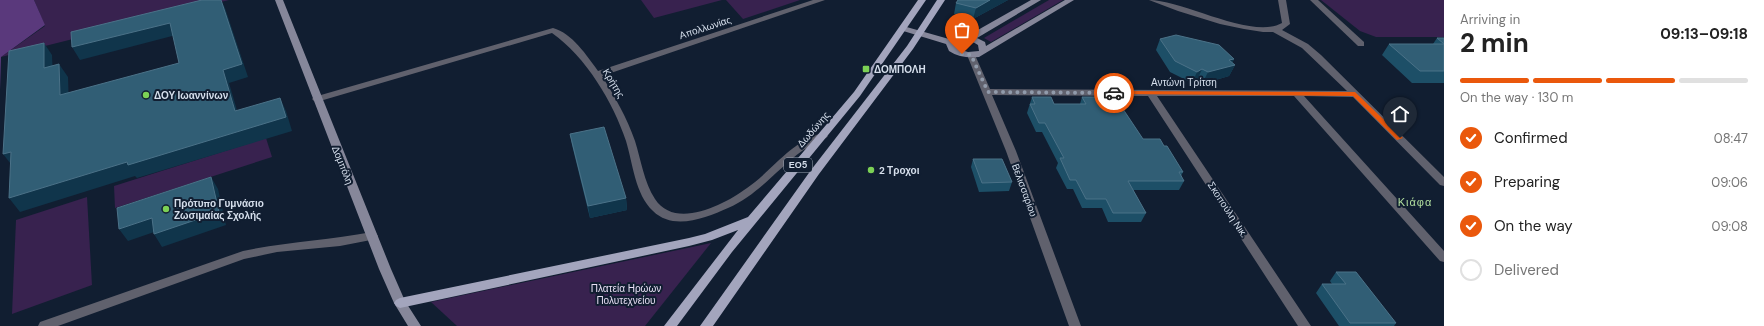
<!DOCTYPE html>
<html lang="en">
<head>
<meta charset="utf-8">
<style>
  :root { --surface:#fff; --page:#f2f2f2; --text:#222; --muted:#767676; --line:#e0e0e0; --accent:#ea580c }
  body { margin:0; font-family:"DM Sans",sans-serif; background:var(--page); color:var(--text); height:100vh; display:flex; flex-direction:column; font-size:15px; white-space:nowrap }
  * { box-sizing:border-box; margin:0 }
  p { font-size:13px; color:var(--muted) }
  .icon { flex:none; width:22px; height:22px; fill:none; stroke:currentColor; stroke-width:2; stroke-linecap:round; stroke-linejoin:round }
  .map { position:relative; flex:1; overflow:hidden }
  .details { display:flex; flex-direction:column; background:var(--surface); width:320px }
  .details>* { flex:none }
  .pin { position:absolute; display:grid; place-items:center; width:34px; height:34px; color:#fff; margin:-41px -17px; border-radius:50% 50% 50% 0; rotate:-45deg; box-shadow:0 0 4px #0007 }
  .pin .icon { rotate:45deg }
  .courier { position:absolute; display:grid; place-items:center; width:40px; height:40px; margin:-20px; border:3px solid #ea580c; border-radius:50%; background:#fff; color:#222; box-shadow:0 1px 5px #0007 }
  .head em { font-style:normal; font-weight:700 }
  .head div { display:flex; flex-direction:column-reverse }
  .head { display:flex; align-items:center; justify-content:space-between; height:68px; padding:0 16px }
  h1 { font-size:26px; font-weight:700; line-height:30px }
  .bar { display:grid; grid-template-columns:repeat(4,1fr); gap:6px 4px; align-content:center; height:48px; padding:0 16px }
  .bar i { height:5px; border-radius:3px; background:var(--line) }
  .bar .selected { background:var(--accent) }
  .bar p { grid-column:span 4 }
  ol { padding:0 16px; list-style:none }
  li { display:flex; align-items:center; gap:12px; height:44px }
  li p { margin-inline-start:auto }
  li .icon { padding:4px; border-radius:50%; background:var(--accent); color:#fff; stroke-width:4 }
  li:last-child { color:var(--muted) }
  li i { width:22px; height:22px; border:2px solid var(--line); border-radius:50% }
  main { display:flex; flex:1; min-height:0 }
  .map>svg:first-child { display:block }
  .green { fill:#38224f }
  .forest { fill:#5a397c }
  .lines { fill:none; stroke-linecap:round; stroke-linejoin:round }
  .lane { fill:#60616d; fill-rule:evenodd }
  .street { fill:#60616d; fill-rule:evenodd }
  .secondary { fill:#86879a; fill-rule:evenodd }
  .primary { fill:#a3a5bd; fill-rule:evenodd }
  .wall { fill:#1d4f67 }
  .shaded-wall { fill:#10354b }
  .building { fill:#315e75; stroke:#4b7288 }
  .route { fill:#ea580c }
  .done { stroke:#919bab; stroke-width:4; stroke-dasharray:0 7.2 }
  .poi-dot { fill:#7cd155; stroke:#111e31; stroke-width:1.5 }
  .labels { text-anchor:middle; stroke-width:4; stroke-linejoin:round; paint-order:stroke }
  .shield { fill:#111e31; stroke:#9ba5b4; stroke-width:1 }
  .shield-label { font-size:9px; font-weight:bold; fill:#d6dfec }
  .street-label { font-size:10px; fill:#d6dfec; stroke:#111e31 }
  .poi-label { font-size:10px; font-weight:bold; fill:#d6dfec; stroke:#111e31; text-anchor:start }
  .park-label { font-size:10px; fill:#e7def3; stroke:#111e31 }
  .neighbourhood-label { font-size:11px; letter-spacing:1px; fill:#b1df9f; stroke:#111e31 }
</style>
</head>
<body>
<main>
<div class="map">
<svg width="1444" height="326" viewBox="0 0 1444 326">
  <rect width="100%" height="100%" fill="#111e31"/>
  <g class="green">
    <path d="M34 0H229L1 57 45 26Z"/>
    <path d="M641 0H722L654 18Z"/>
    <path d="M726 0H800L743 19Z"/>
    <path d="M1049 0H1063L991 42 984 38Z"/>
    <path d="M1321 0H1444V37H1376L1360 31Z"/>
    <path d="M266 138 272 157 115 208 114 186Z"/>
    <path d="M87 197 92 285 12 314 16 220Z"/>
    <path d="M711 243 645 326H457L431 302Z"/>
  </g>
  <path class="forest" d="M0 0H34L45 25 1 57 0 90Z"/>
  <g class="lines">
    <path class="lane" d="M1310 0H1318L1364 42V46H1358Z"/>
    <g class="street">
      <path d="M813 0H825L602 76C615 97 627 118 635 141 641 160 644 182 655 199 675 230 724 205 747 188 773 170 791 141 823 133L828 136C825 140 808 147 802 151 776 170 758 195 728 208 706 218 673 231 653 211 635 194 633 164 626 141 613 102 586 57 552 33L320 101H314L312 99 314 97 553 28C572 33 587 56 598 71Z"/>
      <path d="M1149 0C1183 0 1252 40 1282 23L1278 0H1286L1290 24 1282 30 1308 44 1321 55 1444 177V186L1440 185 1353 97 1304 96 1444 251V262L1440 261 1294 96H1157L1311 326H1298L1148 96 992 95 1016 151 1081 326H1069L1006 151 967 55 968 53 971 52 975 55 990 89 1347 91 1302 48 1273 32H1263L1244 29 1220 24 1178 11Z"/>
      <path d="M372 232 376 233 378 236 376 239 340 246 277 252 244 259 58 326H38L40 322 243 251C286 242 329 240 372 232Z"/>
    </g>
    <g class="secondary">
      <path d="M275 0H283L391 269 405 301 421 326H408L394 303 379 269Z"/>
      <path d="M1031 0H1041L977 38 985 42 986 46 1065 0H1074L979 57C968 58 958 57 949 51L946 44 900 30 899 28 903 26 949 39 958 35H969ZM959 40C966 39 972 41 978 45L979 51 968 52 958 49 954 43Z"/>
    </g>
    <g class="primary">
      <path d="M918 0H926L860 96 732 252 677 326H664L738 230 712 240 689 246 400 308 396 306 394 303 396 300 400 298 689 238 705 234 748 217 854 92Z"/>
      <path d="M937 0H945L913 49 819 174 713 326H700L811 170 907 46Z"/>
    </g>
  </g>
  <g class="wall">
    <path d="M958 0H1008L973 19 954 14 956 3Z"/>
    <path d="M1437 38H1444V83H1412L1382 55 1389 44H1433Z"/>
    <path d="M1160 39 1234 59 1232 63 1235 65 1229 76 1202 84 1197 81 1192 83 1170 72 1156 50Z"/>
    <path d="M1032 97 1054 104H1080L1082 97 1143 139 1164 146 1183 172 1181 176 1184 181 1179 190H1133L1146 213 1141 222H1108L1102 208H1082L1073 189H1067L1056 168 1058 163 1042 132H1036L1027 113Z"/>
    <path d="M570 134 626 198 627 210 590 218 572 145Z"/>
    <path d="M973 159 1012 182 1009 191 979 192 971 167Z"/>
    <path d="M1336 272 1396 323 1394 326H1339L1316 293 1322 284H1332L1330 281Z"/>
  </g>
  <g class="shaded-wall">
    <path d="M221 0 225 8 248 77 229 83 241 124 235 111 223 70Z"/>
    <path d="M990 0H1008L973 19 976 8Z"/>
    <path d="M170 23 176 35 80 60 72 47Z"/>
    <path d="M44 43 52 55 53 81 44 68Z"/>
    <path d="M1234 59 1231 66 1235 65 1229 76 1202 84 1208 72 1229 60Z"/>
    <path d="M59 64 68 77 69 108 60 95Z"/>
    <path d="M1202 69 1197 81 1192 83 1197 72Z"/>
    <path d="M280 98 286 111 292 131 137 178 135 176 20 212 9 198 127 162Z"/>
    <path d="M11 152 14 168 3 154Z"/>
    <path d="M211 177 218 189 226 225 162 247 154 234Z"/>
    <path d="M626 198 627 210 590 218 588 206Z"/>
    <path d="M152 218 160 230 128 241 119 229Z"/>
  </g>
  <g class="building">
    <path d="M202 0H221L242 64 223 70 235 111 280 98 286 117 128 165 127 162 9 198 11 152 3 154 9 51 44 43V68L59 64 60 95 179 63 170 23 72 47 71 32Z"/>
    <path d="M958 0H990L976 8 956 3Z"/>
    <path d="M1176 35 1219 45 1234 59 1229 60 1235 65 1208 72 1202 69 1197 72 1175 61 1160 39Z"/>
    <path d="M1437 38H1444V71H1420L1389 44H1444Z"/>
    <path d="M1032 97H1051L1054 104H1086L1082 97H1113L1117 103H1119L1143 139H1160L1164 146H1167L1183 172H1179L1184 181H1128L1146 213H1113L1106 199H1086L1076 180H1070L1060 158H1064L1045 123H1039L1030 104H1035Z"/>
    <path d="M604 127 626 198 588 206 570 134Z"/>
    <path d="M973 159H1002L1012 182 982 183Z"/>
    <path d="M211 177 219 212 154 234 152 218 119 229 117 208Z"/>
    <path d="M1336 272H1356L1396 323H1350L1322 284H1346Z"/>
  </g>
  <path class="route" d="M1112 91 1355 92 1403 138 1397 140 1353 96 1114 94H1112Z"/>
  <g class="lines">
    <path class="done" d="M962 54 971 55 988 92 1114 93"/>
  </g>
  <g class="poi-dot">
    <rect x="862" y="65" width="8" height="8" rx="2"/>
    <circle cx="146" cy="95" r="4"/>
    <circle cx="871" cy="170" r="4"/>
    <circle cx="166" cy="209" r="4"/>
  </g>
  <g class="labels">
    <rect class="shield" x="784" y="158" width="28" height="14" rx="3"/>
    <g class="shield-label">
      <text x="798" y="168">ΕΟ5</text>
    </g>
    <g class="street-label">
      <text transform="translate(705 27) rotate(-18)" y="4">Απολλωνίας</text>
      <text x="1184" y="86">Αντώνη Τρίτση</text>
      <text transform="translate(614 83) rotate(59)" y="4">Κρήτης</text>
      <text transform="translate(813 129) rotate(-49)" y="4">Δωδώνης</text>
      <text transform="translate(343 165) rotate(68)" y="4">Δομπόλη</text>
      <text transform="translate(1025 190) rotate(70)" y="4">Βελισσαρίου</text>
      <text transform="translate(1228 209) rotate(57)" y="4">Σκοπούλη Νικ.</text>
    </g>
    <g class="poi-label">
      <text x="874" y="73">ΔΟΜΠΟΛΗ</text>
      <text x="154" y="99">ΔΟΥ Ιωαννίνων</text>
      <text x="879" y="174">2 Τροχοι</text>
      <text x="174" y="207">Πρότυπο Γυμνάσιο<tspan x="174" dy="12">Ζωσιμαίας Σχολής</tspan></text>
    </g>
    <g class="park-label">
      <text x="626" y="292">Πλατεία Ηρώων<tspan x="626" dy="12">Πολυτεχνείου</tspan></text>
    </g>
    <g class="neighbourhood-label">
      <text x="1415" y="206">Κιάφα</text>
    </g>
  </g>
</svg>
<div class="pin" style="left:962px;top:54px;background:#ea580c"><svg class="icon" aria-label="bag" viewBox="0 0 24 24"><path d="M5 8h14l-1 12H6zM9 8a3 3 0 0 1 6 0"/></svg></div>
<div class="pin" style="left:1400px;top:138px;background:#1f2937"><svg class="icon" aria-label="home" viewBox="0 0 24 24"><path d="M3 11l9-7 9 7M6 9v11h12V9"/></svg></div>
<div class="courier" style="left:1114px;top:93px"><svg class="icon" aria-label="car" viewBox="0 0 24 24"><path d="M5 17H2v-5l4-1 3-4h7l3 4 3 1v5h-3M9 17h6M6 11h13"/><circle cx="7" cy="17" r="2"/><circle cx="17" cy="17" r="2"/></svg></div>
</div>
<section class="details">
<div class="head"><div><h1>2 min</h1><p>Arriving in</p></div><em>09:13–09:18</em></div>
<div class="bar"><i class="selected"></i><i class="selected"></i><i class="selected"></i><i></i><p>On the way · 130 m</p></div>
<ol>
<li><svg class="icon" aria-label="check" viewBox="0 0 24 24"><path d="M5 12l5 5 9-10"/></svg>Confirmed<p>08:47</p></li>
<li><svg class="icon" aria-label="check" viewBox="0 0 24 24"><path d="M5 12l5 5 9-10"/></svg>Preparing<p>09:06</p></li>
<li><svg class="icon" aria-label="check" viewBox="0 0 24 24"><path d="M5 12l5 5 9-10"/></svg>On the way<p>09:08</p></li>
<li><i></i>Delivered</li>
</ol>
</section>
</main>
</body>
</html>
